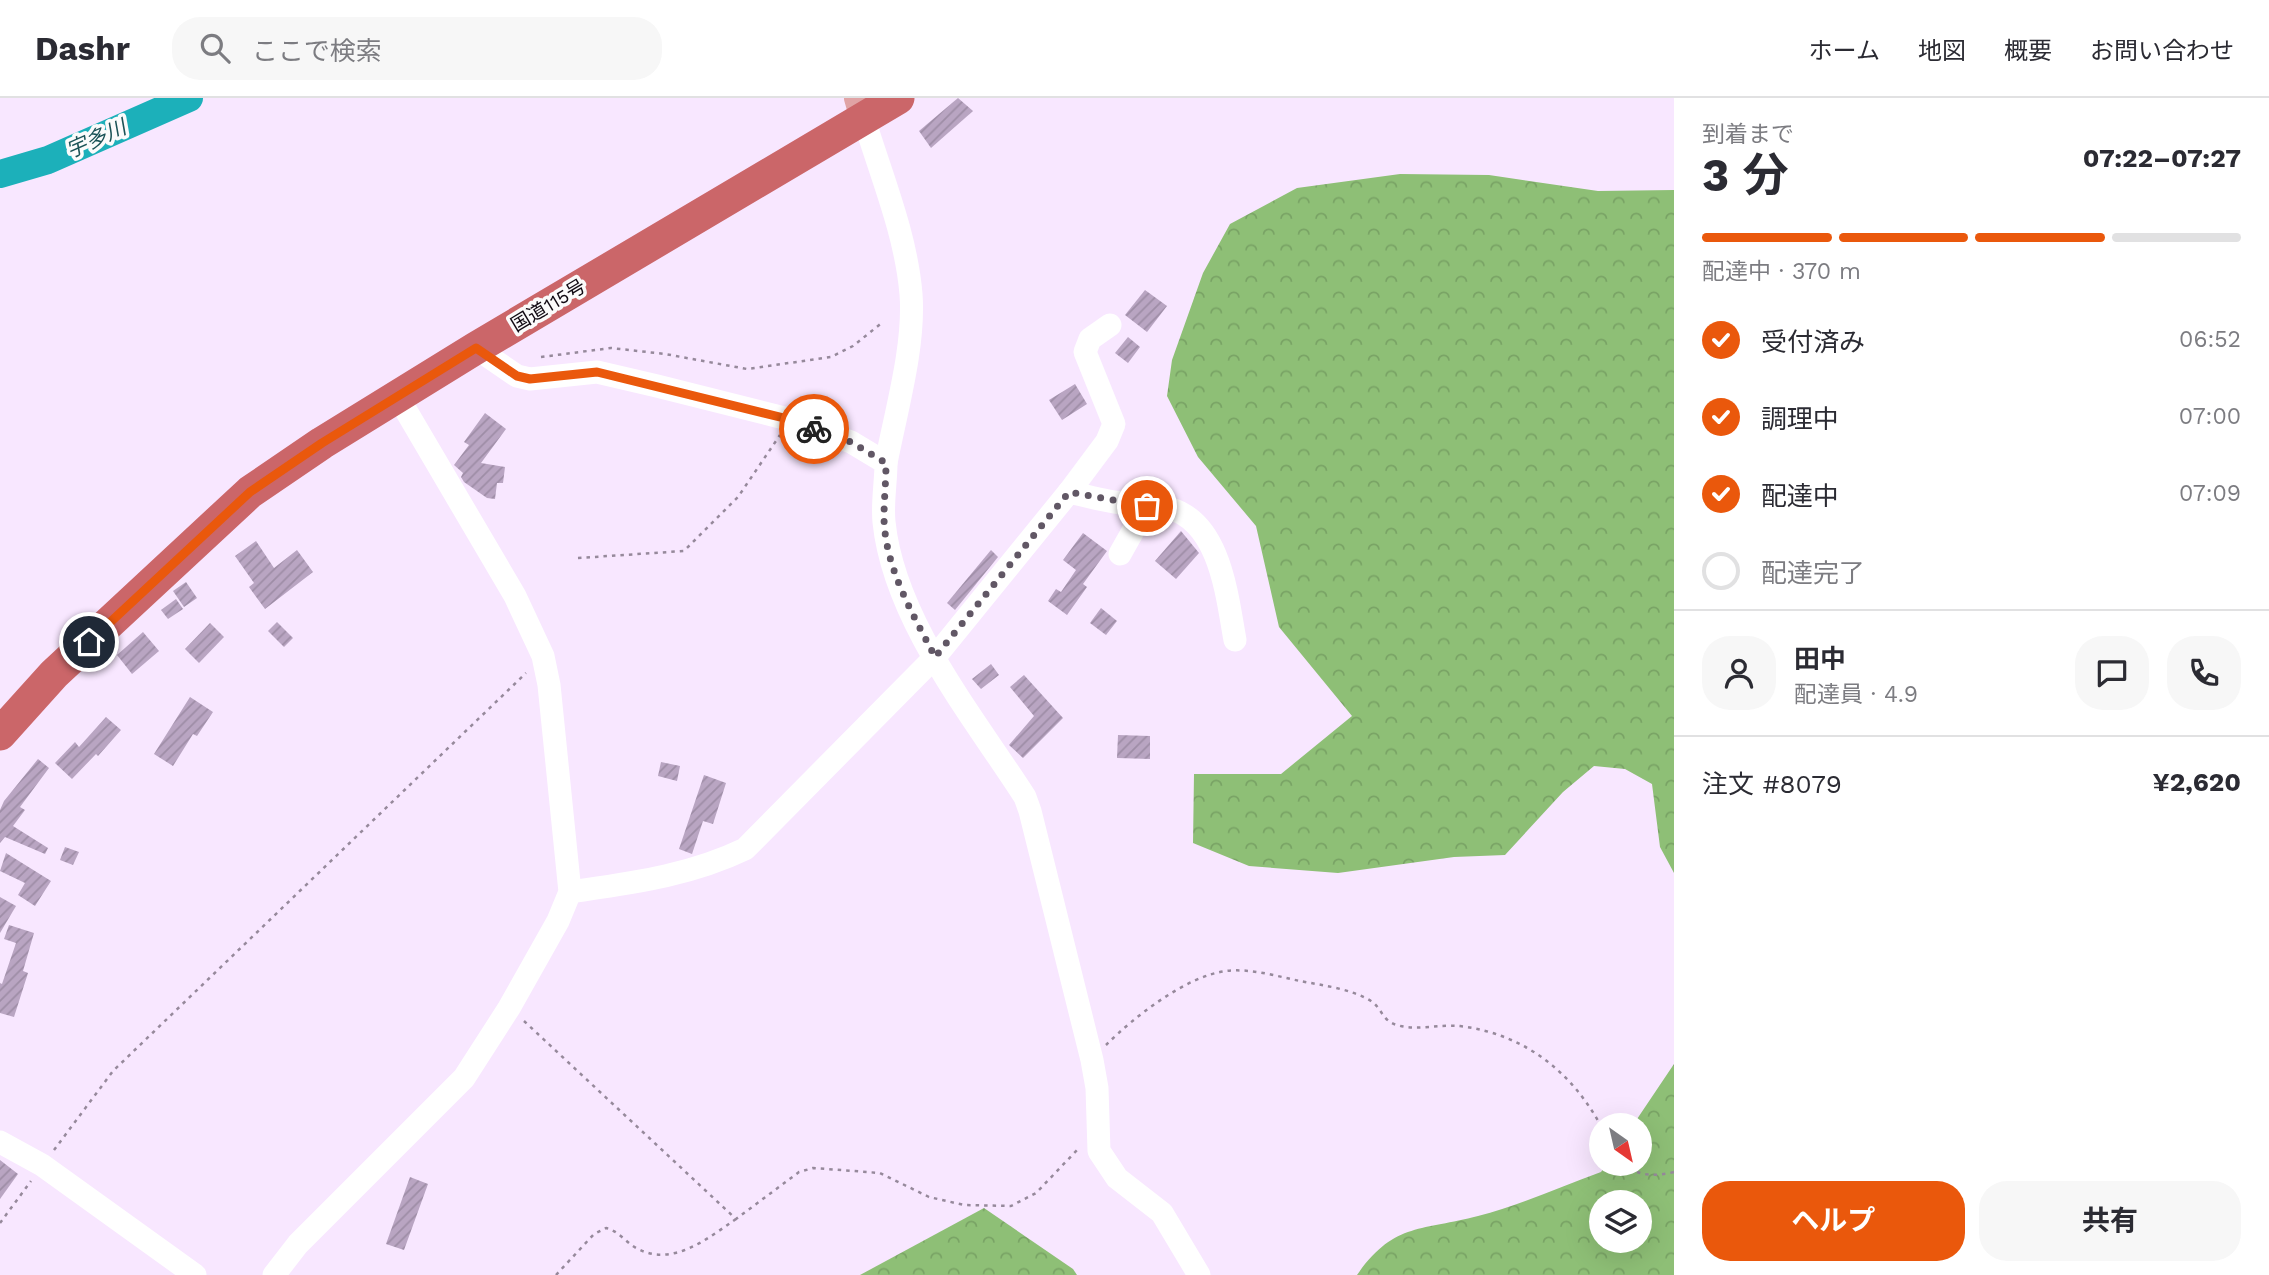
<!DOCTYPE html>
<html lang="ja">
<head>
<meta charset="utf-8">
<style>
  :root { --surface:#fff; --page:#f7f7f7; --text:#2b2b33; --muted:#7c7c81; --line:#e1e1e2; --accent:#ea580c }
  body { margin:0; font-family:"Work Sans","Noto Sans JP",sans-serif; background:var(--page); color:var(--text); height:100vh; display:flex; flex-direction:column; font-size:26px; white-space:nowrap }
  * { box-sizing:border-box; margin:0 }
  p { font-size:23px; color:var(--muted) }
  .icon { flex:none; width:38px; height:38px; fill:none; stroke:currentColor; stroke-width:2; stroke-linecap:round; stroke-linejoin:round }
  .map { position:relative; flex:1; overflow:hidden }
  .sheet { display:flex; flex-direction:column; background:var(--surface); width:595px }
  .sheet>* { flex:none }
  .needle { width:46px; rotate:146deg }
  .buttons { position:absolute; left:1589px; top:1015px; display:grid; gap:14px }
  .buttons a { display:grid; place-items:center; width:63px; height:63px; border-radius:50%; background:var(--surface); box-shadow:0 7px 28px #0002; font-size:35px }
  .pin { position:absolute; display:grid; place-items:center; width:60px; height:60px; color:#fff; margin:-30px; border:4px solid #fff; border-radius:50%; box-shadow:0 2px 7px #0007 }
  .courier { position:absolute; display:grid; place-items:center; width:70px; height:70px; margin:-35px; border:5px solid #ea580c; border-radius:50%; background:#fff; color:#222; box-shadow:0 2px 9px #0007 }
  .overview em { font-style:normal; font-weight:700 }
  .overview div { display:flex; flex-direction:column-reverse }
  .overview { display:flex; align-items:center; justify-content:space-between; height:119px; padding:0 28px }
  h1 { font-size:46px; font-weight:700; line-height:52px }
  .bar { display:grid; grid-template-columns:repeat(4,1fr); gap:10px 7px; align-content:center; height:84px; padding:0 28px }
  .bar i { height:9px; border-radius:5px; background:var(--line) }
  .bar .active { background:var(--accent) }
  .bar p { grid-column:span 4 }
  .line { display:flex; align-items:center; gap:18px; padding:0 28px; border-top:2px solid var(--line) }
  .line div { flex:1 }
  .round { display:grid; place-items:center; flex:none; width:74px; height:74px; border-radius:28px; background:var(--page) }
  ol { padding:0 28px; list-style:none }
  li { display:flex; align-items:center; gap:21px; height:77px }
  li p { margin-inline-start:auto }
  li .icon { padding:7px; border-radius:50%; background:var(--accent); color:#fff; stroke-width:4 }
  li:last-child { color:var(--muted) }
  li i { width:38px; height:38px; border:4px solid var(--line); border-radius:50% }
  .primary-button { display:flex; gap:14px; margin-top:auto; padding:14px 28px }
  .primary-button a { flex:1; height:80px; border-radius:28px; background:var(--accent); color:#fff; font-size:28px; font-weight:700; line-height:80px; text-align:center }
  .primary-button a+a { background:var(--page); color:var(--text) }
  header { display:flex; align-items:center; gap:42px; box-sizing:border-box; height:98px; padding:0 35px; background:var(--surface); border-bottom:2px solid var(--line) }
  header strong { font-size:33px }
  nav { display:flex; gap:38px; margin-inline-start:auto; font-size:24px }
  .search { width:490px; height:63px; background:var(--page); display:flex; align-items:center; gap:18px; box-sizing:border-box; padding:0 24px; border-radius:28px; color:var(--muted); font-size:26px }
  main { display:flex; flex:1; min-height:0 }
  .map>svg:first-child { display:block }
  .forest { fill:url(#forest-crowns); fill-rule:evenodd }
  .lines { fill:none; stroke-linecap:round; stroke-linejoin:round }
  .river { stroke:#1cb0ba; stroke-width:28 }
  .building { fill:url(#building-hatch) }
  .path { stroke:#96899b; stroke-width:2.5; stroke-dasharray:3.5 5; stroke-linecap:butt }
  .minor { stroke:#fff; stroke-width:23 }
  .major { stroke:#e0a3a5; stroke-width:28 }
  .highway { stroke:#cb6669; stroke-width:33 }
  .done { stroke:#615765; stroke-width:7; stroke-dasharray:0 12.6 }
  .route { stroke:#ea580c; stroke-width:9 }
  .labels { text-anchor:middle; stroke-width:7; stroke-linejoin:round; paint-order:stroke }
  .street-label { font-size:19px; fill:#100912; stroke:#fbfbfb }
  .water-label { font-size:21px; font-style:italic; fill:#1b5357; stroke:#fbfbfb }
</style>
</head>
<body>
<header>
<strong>Dashr</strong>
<div class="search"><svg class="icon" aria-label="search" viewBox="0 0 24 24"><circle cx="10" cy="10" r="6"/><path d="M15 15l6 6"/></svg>ここで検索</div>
<nav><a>ホーム</a><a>地図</a><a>概要</a><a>お問い合わせ</a></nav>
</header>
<main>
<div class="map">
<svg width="1674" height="1177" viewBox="0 0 1674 1177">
  <defs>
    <pattern id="forest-crowns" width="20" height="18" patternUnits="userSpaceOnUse" patternTransform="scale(1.75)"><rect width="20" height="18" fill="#8ebf76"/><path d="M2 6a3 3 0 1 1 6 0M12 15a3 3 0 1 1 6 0" fill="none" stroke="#79a365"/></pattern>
    <pattern id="building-hatch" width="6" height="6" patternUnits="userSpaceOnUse" patternTransform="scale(1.75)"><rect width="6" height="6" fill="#b9a5c2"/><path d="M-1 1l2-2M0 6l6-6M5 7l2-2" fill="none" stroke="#9e8da6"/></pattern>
  </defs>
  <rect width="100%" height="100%" fill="#f8e7ff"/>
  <g class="forest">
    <path d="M1400 76 1489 77 1598 93 1674 92V775L1660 749 1652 686 1625 671 1594 668 1563 694 1505 757 1454 759 1338 775 1249 768 1193 745 1194 676H1281L1352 618 1279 529 1256 428 1198 359 1167 298 1172 262 1203 175 1230 126 1297 90Z"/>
    <path d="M1674 966V1177H1357C1394 1124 1422 1133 1478 1118 1520 1107 1560 1089 1601 1074L1607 1066H1640V1027H1633ZM1640 1104V1143H1601V1104Z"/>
    <path d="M984 1110 1073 1171 1077 1177H860Z"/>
  </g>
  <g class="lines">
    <path class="river" d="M0 76 48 62 189 0"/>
  </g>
  <g class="building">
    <path d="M958 0 973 13 931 50 919 33Z"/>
    <path d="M1145 192 1167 208 1147 234 1125 217Z"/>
    <path d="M1128 239 1140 249 1128 265 1115 255Z"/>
    <path d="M1075 286 1087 306 1062 322 1049 302Z"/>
    <path d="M485 315 506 331 481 365 505 369 503 385H497L495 401 487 400 464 384 461 379 463 375 454 367 469 347 464 344Z"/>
    <path d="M1181 433 1199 455 1176 481 1155 463Z"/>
    <path d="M1083 435 1107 453 1083 486 1087 489 1067 517 1048 503 1056 491 1061 494 1076 472 1063 462Z"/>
    <path d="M256 443 274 470 297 452 313 474 265 511 249 489 254 485 235 458Z"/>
    <path d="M991 452 998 459 955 512 947 505Z"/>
    <path d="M186 484 197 500 184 509 173 493Z"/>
    <path d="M176 501 183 511 168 521 161 512Z"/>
    <path d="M1101 510 1117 523 1106 537 1090 525Z"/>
    <path d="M277 524 293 540 284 549 268 533Z"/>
    <path d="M210 525 224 539 199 565 185 551Z"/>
    <path d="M143 534 159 553 132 576 117 557Z"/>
    <path d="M991 566 999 577 981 591 972 581Z"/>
    <path d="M1024 577 1063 620 1023 660 1009 647 1034 618 1010 589Z"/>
    <path d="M190 599 213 614 197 638 193 636 173 668 154 656Z"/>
    <path d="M106 619 121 632 98 658 96 656 72 681 55 665 75 644 79 649Z"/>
    <path d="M1118 637 1150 638V661L1117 660Z"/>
    <path d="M38 661 49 670 20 709 25 712 13 728 48 750 45 756 5 739 0 745V712L4 703Z"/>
    <path d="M661 664 680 668 677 683 658 678Z"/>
    <path d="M704 677 726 685 713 726 703 723 692 756 679 751Z"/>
    <path d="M65 749 79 754 73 767 60 762Z"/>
    <path d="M6 755 51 783 35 808 18 797 25 785 0 773Z"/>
    <path d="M0 799 16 808 0 835Z"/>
    <path d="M9 827 34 835 23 873 28 875 14 919 0 915V885L2 886 16 845 4 841Z"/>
    <path d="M0 1062 18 1076 0 1101Z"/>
    <path d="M410 1079 428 1086 404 1152 386 1146Z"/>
  </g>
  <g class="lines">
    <g class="path">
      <path d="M541 259 611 250 665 256 747 271 831 259 853 248 883 224"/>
      <path d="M578 460 684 453 738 399 780 337"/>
      <path d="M524 923 736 1121 799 1074 813 1070 880 1075 929 1099 964 1107 1011 1108 1036 1095 1080 1049"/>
      <path d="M1106 947C1134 919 1186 878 1226 873 1250 870 1276 878 1300 883 1321 887 1352 891 1371 903 1382 910 1382 923 1397 927 1416 933 1440 926 1460 928 1524 936 1571 973 1601 1028"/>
      <path d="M54 1052 113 973 526 575"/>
      <path d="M1622 1066C1639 1078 1654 1079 1674 1074"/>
      <path d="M0 1125 31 1083"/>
      <path d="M556 1177 594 1136 606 1130C619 1133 626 1145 638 1151 674 1169 708 1140 736 1121"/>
    </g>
    <g class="minor">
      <path d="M864 21C881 77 906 136 911 196 915 248 896 313 886 365"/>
      <path d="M476 250 517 278 530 281 597 274 657 288 788 321 851 344 886 365C886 384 882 405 884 424 894 522 973 618 1025 699L1030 713 1092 962 1097 990 1099 1053 1117 1080 1162 1115 1199 1177"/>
      <path d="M1069 394 1107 343 1114 326 1085 254 1090 241 1110 227"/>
      <path d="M1120 456 1147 408"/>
      <path d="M570 794C631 785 689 778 745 751L935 559 1069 394C1086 398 1104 403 1121 405 1137 407 1154 406 1169 410 1221 425 1227 499 1235 542"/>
      <path d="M0 1044 42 1067 195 1177"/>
      <path d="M274 1177 298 1146 464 980 509 910 558 823 570 794 549 587 543 558 515 498 398 299"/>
    </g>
    <path class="major" d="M858 0 864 21"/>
    <path class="highway" d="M0 636 54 576 250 394 322 345 476 250 898 0"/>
  </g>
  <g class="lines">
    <path class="done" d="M814 331 851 344 886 365C886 383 884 402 884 420 885 470 913 516 935 559L1069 394 1147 408"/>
    <path class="route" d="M89 544 250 394 322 345 476 250 517 278 530 281 597 274 788 321 814 331"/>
  </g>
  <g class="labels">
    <g class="street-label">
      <text transform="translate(548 207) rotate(-31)" y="7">国道115号</text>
    </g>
    <g class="water-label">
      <text transform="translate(96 41) rotate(-24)" y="7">宇多川</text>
    </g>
  </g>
</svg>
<div class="buttons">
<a><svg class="needle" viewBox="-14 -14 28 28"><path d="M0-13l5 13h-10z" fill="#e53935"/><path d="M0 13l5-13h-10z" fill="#7c7c81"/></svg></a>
<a><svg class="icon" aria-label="layers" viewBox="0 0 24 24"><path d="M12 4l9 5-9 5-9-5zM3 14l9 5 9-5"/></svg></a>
</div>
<div class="pin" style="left:1147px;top:408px;background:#ea580c"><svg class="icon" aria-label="bag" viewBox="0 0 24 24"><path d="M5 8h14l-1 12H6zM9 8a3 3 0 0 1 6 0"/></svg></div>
<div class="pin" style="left:89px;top:544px;background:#1f2937"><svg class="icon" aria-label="home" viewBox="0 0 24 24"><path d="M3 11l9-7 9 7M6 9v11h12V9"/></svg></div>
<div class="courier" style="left:814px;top:331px"><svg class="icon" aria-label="bike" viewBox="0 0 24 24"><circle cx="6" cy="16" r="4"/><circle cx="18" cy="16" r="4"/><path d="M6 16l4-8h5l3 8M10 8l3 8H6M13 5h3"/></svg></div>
</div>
<section class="sheet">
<div class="overview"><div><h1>3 分</h1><p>到着まで</p></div><em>07:22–07:27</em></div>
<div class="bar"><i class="active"></i><i class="active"></i><i class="active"></i><i></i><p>配達中 · 370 m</p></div>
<ol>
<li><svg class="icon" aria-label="check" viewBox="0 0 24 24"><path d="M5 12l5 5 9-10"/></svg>受付済み<p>06:52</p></li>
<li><svg class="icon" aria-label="check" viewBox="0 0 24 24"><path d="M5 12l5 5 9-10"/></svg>調理中<p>07:00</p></li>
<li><svg class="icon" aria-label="check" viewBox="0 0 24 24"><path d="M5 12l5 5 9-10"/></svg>配達中<p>07:09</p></li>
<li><i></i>配達完了</li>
</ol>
<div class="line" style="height:126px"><a class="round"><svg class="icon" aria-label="person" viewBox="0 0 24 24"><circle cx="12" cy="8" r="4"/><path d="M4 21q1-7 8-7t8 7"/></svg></a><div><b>田中</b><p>配達員 · 4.9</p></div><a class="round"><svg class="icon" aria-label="chat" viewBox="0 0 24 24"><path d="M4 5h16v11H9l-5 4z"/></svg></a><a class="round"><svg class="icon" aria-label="phone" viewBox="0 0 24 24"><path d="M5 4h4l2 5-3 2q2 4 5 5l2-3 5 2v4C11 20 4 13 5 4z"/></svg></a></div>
<div class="line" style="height:91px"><div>注文 #8079</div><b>¥2,620</b></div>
<div class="primary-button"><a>ヘルプ</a><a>共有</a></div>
</section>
</main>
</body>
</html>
